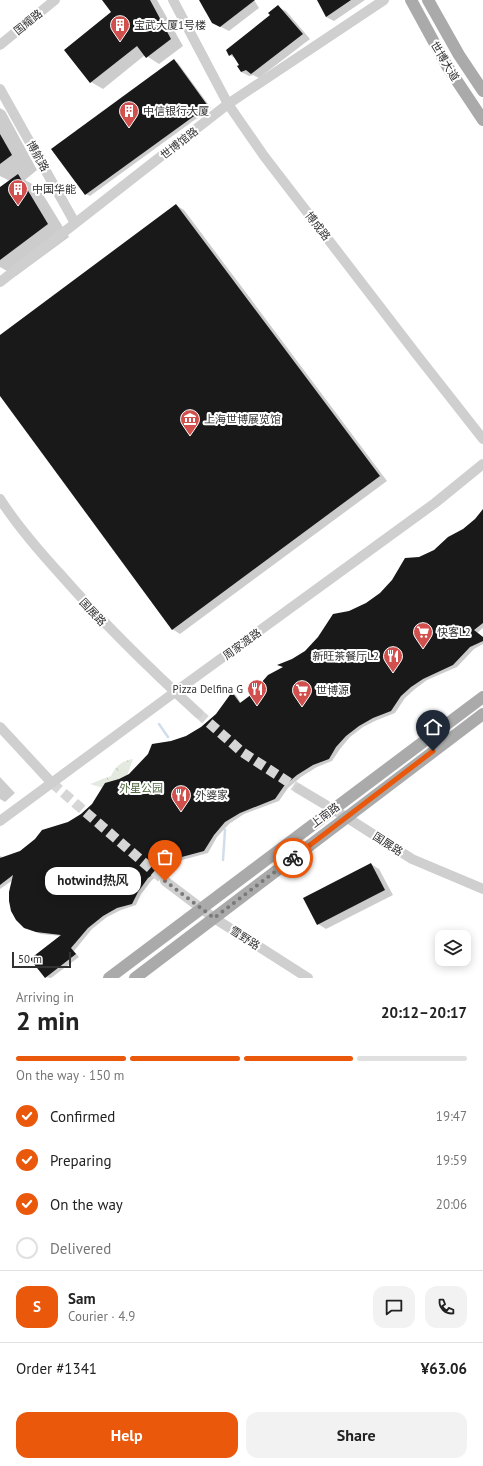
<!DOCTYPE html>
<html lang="en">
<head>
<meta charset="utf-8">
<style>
  :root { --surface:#fff; --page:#f2f2f2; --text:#222; --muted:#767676; --line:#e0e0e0; --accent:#ea580c }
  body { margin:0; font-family:"PT Sans","Noto Sans SC",sans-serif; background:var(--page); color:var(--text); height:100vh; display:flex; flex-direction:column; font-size:15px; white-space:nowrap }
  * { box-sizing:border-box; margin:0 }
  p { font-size:13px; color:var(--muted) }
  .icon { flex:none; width:22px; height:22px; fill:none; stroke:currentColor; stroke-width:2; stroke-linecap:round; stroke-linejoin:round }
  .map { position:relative; height:978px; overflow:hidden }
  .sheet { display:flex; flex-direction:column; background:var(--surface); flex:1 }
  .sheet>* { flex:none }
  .buttons { position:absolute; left:435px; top:930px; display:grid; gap:8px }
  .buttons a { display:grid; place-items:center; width:36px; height:36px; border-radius:8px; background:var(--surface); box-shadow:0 2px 10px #0003; font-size:20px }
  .scale { position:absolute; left:12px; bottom:10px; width:59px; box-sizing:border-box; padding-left:4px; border:2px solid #323232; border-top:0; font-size:11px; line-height:14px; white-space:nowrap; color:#323232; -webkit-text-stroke:3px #fff; paint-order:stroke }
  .pin { position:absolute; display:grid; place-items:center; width:34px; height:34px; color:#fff; margin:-41px -17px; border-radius:50% 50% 50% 0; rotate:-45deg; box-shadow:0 0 4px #0007 }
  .pin .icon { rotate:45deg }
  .courier { position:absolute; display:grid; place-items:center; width:40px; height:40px; margin:-20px; border:3px solid #ea580c; border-radius:50%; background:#fff; color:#222; box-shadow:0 1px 5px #0007 }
  .bubble { position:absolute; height:28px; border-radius:12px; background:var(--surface); box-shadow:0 2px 10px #0003; font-size:13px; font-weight:600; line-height:28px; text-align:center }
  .headline em { font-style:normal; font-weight:600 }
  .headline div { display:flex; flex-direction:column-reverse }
  .headline { display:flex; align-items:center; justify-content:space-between; height:68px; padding:0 16px }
  h1 { font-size:26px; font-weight:600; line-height:30px }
  .bar { display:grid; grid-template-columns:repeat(4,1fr); gap:6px 4px; align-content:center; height:48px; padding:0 16px }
  .bar i { height:5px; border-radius:3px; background:var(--line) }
  .bar .active { background:var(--accent) }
  .bar p { grid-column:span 4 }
  .line { display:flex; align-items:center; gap:10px; padding:0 16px; border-top:1px solid var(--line) }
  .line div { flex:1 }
  .round { display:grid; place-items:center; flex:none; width:42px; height:42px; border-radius:12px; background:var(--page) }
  ol { padding:0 16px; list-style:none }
  li { display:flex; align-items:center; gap:12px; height:44px }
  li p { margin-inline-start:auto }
  li .icon { padding:4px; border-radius:50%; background:var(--accent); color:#fff; stroke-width:4 }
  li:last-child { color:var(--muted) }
  li i { width:22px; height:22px; border:2px solid var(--line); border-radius:50% }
  .cta { display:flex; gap:8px; margin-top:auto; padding:8px 16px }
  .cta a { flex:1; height:46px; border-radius:12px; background:var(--accent); color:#fff; font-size:16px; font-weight:600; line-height:46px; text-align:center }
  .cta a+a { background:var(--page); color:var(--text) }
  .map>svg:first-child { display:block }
  .park { fill:url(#park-crowns) }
  .shadow { fill:#0003 }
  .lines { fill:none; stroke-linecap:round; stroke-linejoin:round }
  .stream { stroke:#d1deea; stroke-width:2.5 }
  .building { fill:#191919 }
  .minor-tunnel { stroke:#d6d6d6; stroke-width:10; stroke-dasharray:10 5; stroke-linecap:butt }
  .minor { stroke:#cfcfcf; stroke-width:10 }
  .major { stroke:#aaa; stroke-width:12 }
  .done { stroke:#7a7a7a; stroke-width:4; stroke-dasharray:0 7.2 }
  .route { stroke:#ea580c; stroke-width:5 }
  .labels { text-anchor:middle; stroke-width:4; stroke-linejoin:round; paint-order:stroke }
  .street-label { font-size:11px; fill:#323232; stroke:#fff }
  .poi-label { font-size:11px; fill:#323232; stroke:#fff; text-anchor:start }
  .park-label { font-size:11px; fill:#526944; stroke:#fff }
</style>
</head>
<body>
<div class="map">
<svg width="483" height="978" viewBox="0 0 483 978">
  <defs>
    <pattern id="park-crowns" width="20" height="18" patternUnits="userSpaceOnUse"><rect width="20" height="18" fill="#e4eadf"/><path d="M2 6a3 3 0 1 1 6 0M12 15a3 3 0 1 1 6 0" fill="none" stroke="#c4c9c0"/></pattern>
  </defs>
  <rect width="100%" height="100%" fill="#fff"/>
  <path class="park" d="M133 759 122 790 113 791 90 784 111 776C116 766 121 761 133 759Z"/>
  <g class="shadow">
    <path d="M103 0H157L183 46 159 64 145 55 103 89 91 82 112 12Z"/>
    <path d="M200 0H254L259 8 229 31 213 23Z"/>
    <path d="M318 0H365L334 21 326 17Z"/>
    <path d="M278 7 286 11 310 39 259 78 253 75 249 76 241 72 240 65 236 59 230 55 271 15Z"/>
    <path d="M174 61 178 63 211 108 90 196 86 194Z"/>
    <path d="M0 108 5 111 37 170 25 180 39 188 69 237 16 276 0 267V189L10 181 0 176Z"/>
    <path d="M176 205 184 210 387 481 180 634 172 629 0 394V336Z"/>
    <path d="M483 510V628L477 633 483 638V644L474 649 457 667 427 680 415 689 405 698 395 713 377 720 363 727 350 737 340 749 332 761 317 767 301 777 288 788 279 801 244 814 229 824 217 837 208 853 182 860 163 871 152 880 141 894 136 905 121 910 107 917 92 929 74 951 79 957 51 978 45 977 61 936 41 934 25 928 13 880 0 889V856L5 858 21 852 81 815 119 780 130 775 171 742 186 737 202 727 217 714 232 693 236 695 241 703 261 689 284 667 306 651 349 612 366 604 381 594 420 557 435 551 464 530 476 520Z"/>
    <path d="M0 777 15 793 5 802 0 799Z"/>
    <path d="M371 864 379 869 393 895 326 929 318 924Z"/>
  </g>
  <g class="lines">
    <g class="stream">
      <path d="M159 724 168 737"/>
      <path d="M223 860 225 830"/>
    </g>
  </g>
  <g class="building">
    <path d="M102 0H150L171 39 146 58 137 46 90 83 64 50 111 12Z"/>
    <path d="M199 0H255L220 27 212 23Z"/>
    <path d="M317 0H351L326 17Z"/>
    <path d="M278 5 303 34 251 74 246 70 241 72 237 66 239 65 232 54 229 56 226 50 270 15 268 13Z"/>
    <path d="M174 59 208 106 85 195 51 149Z"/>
    <path d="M0 134 12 155 0 164Z"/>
    <path d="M18 174 48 224 0 260V187Z"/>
    <path d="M176 204 380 476 172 630 0 396V335Z"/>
    <path d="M483 509V623L474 630 483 637V641L470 647 453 665 423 679 411 687 401 696 391 711 373 718 359 726 346 736 336 747 329 759 313 765 297 775 284 786 275 799 240 813 225 822 214 835 204 851 178 858 160 869 148 878 138 892 132 904 117 908 103 916 88 928 71 948 76 954 45 978 30 959 61 935 36 932 24 928 16 920 11 911 9 901V892L13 875 0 885V858L20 851 35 839 42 830 68 822 81 814 92 804 105 783 119 779 129 774 148 754 152 744 171 741 186 736 201 727 216 714 232 692 240 703 260 688 261 683 268 675 283 667 277 665 292 659 305 651 318 637 333 614 349 611 366 603 380 593 392 580 405 558 419 557 434 550 448 537 463 529 475 519Z"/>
    <path d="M371 863 385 890 317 925 303 898Z"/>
  </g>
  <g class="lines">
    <g class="minor-tunnel">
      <path d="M198 713 242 752 299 789"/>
      <path d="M52 783 165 881"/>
    </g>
    <g class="minor">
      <path d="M173 0 228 104 264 156 417 355 483 439"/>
      <path d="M0 45 55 0"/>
      <path d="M0 89 75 223"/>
      <path d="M0 282 228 104 384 0"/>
      <path d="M0 499C18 527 39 551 61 575 104 624 150 669 198 713"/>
      <path d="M0 727 52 783"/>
      <path d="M299 789 346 817 412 859 483 889"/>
      <path d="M0 821 175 692 435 503 483 464"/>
      <path d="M165 881 214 918 308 978"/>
    </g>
    <g class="major">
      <path d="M411 0 447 66 483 120"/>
      <path d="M428 0 459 55 483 91"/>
      <path d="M109 978 483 697"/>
      <path d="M135 978 483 714"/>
    </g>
  </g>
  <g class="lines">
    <path class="done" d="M165 881 214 918 293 858"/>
    <path class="route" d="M293 858 433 751"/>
  </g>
  <defs>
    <symbol id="building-pin" viewBox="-11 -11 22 30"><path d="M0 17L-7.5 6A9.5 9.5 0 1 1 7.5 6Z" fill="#d14f4c" stroke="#fff"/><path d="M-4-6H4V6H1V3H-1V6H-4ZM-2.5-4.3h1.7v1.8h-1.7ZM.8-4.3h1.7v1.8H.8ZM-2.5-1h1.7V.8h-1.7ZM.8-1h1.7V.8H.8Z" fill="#fff"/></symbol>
    <symbol id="museum-pin" viewBox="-11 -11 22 30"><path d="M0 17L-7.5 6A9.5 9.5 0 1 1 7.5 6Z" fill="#d14f4c" stroke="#fff"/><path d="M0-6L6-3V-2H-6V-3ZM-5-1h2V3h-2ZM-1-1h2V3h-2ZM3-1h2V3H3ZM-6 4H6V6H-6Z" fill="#fff"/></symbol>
    <symbol id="supermarket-pin" viewBox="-11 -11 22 30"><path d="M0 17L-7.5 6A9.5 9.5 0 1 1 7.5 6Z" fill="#d14f4c" stroke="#fff"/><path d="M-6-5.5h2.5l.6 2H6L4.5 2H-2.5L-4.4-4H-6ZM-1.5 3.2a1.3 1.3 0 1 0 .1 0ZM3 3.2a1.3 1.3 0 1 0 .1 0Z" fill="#fff"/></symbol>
    <symbol id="restaurant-pin" viewBox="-11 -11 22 30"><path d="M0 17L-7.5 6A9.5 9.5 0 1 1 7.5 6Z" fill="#d14f4c" stroke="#fff"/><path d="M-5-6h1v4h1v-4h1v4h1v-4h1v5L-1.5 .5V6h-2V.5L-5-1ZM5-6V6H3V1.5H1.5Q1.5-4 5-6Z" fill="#fff"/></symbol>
  </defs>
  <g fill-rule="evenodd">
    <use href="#building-pin" x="109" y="14" width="22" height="30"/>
    <use href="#building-pin" x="118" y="100" width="22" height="30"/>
    <use href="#building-pin" x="7" y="178" width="22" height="30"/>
    <use href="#museum-pin" x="179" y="408" width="22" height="30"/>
    <use href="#supermarket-pin" x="412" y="621" width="22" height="30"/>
    <use href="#restaurant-pin" x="382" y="645" width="22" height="30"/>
    <use href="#restaurant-pin" x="246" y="678" width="22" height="30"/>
    <use href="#supermarket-pin" x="291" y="679" width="22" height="30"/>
    <use href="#restaurant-pin" x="170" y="784" width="22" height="30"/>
  </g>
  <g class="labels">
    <g class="street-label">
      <text transform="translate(28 22) rotate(-39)" y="4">国耀路</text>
      <text transform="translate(445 61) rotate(59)" y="4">世博大道</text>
      <text transform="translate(179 143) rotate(-38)" y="4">世博馆路</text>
      <text transform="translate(38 156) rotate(61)" y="4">博航路</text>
      <text transform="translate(318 226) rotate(52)" y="4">博成路</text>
      <text transform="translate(93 612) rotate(47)" y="4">国展路</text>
      <text transform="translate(242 644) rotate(-36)" y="4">周家渡路</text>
      <text transform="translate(325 815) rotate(-37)" y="4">上南路</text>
      <text transform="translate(388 844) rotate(33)" y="4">国展路</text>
      <text transform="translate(245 938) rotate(33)" y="4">雪野路</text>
    </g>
    <g class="poi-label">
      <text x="134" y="29">宝武大厦1号楼</text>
      <text x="143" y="115">中信银行大厦</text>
      <text x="32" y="193">中国华能</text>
      <text x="204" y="423">上海世博展览馆</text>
      <text x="437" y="636">快客L2</text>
      <text x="379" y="660" text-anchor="end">新旺茶餐厅L2</text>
      <text x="243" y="693" text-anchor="end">Pizza Delfina G</text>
      <text x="316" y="694">世博源</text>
      <text x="195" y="799">外婆家</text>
    </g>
    <g class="park-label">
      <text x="141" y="792">外星公园</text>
    </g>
  </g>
</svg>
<div class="buttons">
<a><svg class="icon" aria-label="layers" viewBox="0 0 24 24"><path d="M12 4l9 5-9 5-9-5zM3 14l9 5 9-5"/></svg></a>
</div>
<div class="scale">50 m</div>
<div class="pin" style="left:165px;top:881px;background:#ea580c"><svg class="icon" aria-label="bag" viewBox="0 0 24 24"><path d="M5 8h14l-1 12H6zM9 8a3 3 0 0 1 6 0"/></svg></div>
<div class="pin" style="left:433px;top:751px;background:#1f2937"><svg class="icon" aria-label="home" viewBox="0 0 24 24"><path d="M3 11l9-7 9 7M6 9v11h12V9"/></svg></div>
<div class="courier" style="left:293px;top:858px"><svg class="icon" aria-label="bike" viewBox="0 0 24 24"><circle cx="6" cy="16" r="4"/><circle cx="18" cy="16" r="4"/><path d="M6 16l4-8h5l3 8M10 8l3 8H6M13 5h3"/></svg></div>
<div class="bubble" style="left:45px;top:867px;width:96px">hotwind热风</div>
</div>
<section class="sheet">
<div class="headline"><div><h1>2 min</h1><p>Arriving in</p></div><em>20:12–20:17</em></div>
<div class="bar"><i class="active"></i><i class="active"></i><i class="active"></i><i></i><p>On the way · 150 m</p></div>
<ol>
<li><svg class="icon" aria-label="check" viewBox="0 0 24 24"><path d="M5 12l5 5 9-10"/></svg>Confirmed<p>19:47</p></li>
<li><svg class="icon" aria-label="check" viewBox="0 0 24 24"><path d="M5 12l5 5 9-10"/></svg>Preparing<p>19:59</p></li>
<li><svg class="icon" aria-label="check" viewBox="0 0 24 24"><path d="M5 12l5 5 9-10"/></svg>On the way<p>20:06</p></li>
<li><i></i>Delivered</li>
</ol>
<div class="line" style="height:72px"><b class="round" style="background:var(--accent);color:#fff">S</b><div><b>Sam</b><p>Courier · 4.9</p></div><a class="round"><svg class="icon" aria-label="chat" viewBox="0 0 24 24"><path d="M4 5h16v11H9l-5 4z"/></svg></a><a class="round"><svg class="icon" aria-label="phone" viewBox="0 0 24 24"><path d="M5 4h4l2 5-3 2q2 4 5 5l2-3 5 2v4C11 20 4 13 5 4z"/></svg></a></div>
<div class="line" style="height:52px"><div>Order #1341</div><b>¥63.06</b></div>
<div class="cta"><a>Help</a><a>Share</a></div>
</section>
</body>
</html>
